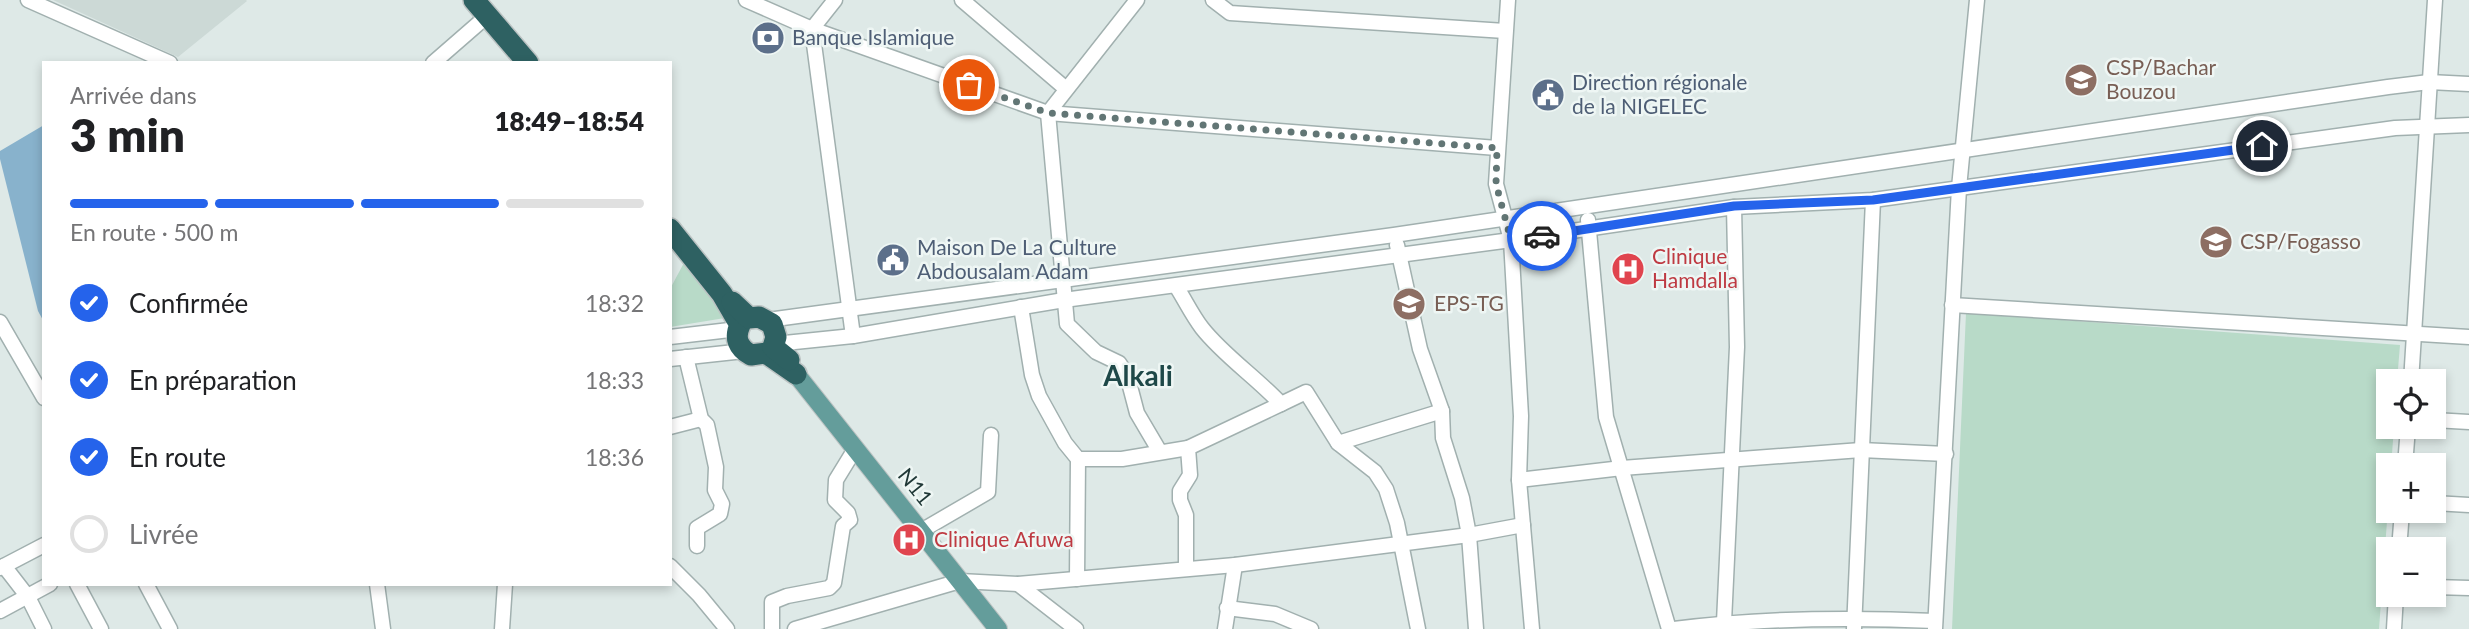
<!DOCTYPE html>
<html lang="fr">
<head>
<meta charset="utf-8">
<style>
  :root { --surface:#fff; --page:#f6f6f6; --text:#202124; --muted:#757577; --line:#e0e0e0; --accent:#2563eb }
  body { margin:0; font-family:Lato,sans-serif; background:var(--page); color:var(--text); height:100vh; display:flex; flex-direction:column; font-size:26px; white-space:nowrap }
  * { box-sizing:border-box; margin:0 }
  p { font-size:23px; color:var(--muted) }
  .icon { flex:none; width:38px; height:38px; fill:none; stroke:currentColor; stroke-width:2; stroke-linecap:round; stroke-linejoin:round }
  .map { position:relative; flex:1; overflow:hidden }
  .sheet { position:absolute; left:42px; top:61px; width:630px; height:525px; display:flex; flex-direction:column; background:var(--surface); border-radius:0px; box-shadow:0 4px 10px #0003 }
  .sheet>* { flex:none }
  .controls { position:absolute; left:2376px; top:369px; display:grid; gap:14px }
  .controls a { display:grid; place-items:center; width:70px; height:70px; border-radius:0px; background:var(--surface); box-shadow:0 4px 10px #0003; font-size:35px }
  .pin { position:absolute; display:grid; place-items:center; width:60px; height:60px; color:#fff; margin:-30px; border:4px solid #fff; border-radius:50%; box-shadow:0 2px 7px #0007 }
  .courier { position:absolute; display:grid; place-items:center; width:70px; height:70px; margin:-35px; border:5px solid #2563eb; border-radius:50%; background:#fff; color:#222; box-shadow:0 2px 9px #0007 }
  .head em { font-style:normal; font-weight:800 }
  .head div { display:flex; flex-direction:column-reverse }
  .head { display:flex; align-items:center; justify-content:space-between; height:119px; padding:0 28px }
  h1 { font-size:46px; font-weight:800; line-height:52px }
  .bar { display:grid; grid-template-columns:repeat(4,1fr); gap:10px 7px; align-content:center; height:84px; padding:0 28px }
  .bar i { height:9px; border-radius:5px; background:var(--line) }
  .bar .selected { background:var(--accent) }
  .bar p { grid-column:span 4 }
  ol { padding:0 28px; list-style:none }
  li { display:flex; align-items:center; gap:21px; height:77px }
  li p { margin-inline-start:auto }
  li .icon { padding:7px; border-radius:50%; background:var(--accent); color:#fff; stroke-width:4 }
  li:last-child { color:var(--muted) }
  li i { width:38px; height:38px; border:4px solid var(--line); border-radius:50% }
  .map>svg:first-child { display:block }
  .built { fill:#ccd9d6 }
  .green { fill:#b8dac8 }
  .water { fill:#88b2cc }
  .lines { fill:none; stroke-linecap:round; stroke-linejoin:round }
  .minor-casing { stroke:#a1b0af; stroke-width:17 }
  .major-casing { stroke:#bcc3c3; stroke-width:20 }
  .highway-casing { stroke:#bcc3c3; stroke-width:24 }
  .minor { stroke:#fff; stroke-width:14 }
  .major { stroke:#649d9b; stroke-width:18 }
  .highway { stroke:#2e6162; stroke-width:21 }
  .done { stroke:#627675; stroke-width:7; stroke-dasharray:0 12.6 }
  .route { stroke:#2563eb; stroke-width:9 }
  .labels { text-anchor:middle; stroke-width:5; stroke-linejoin:round; paint-order:stroke }
  .service-label { font-size:21px; fill:#4e5e75; stroke:#eef6f4; text-anchor:start }
  .education-label { font-size:21px; fill:#785e54; stroke:#eef6f4; text-anchor:start }
  .health-label { font-size:21px; fill:#be3a42; stroke:#eef6f4; text-anchor:start }
  .street-label { font-size:21px; fill:#203837; stroke:#eef6f4 }
  .district-label { font-size:28px; font-weight:bold; fill:#1e4848; stroke:#eef6f4 }
</style>
</head>
<body>
<div class="map">
<svg width="2469" height="629" viewBox="0 0 2469 629">
  <rect width="100%" height="100%" fill="#dee9e7"/>
  <path class="built" d="M53 0H246L247 1 178 57Z"/>
  <g class="green">
    <path d="M686 259 731 317 670 327V289Z"/>
    <path d="M1966 313 2400 345 2397 381 2389 382V427H2394L2379 629H1952Z"/>
  </g>
  <path class="water" d="M44 125V322L38 311 0 159V151Z"/>
  <g class="lines">
    <defs>
      <g id="minor">
        <path d="M28 0 170 63"/>
        <path d="M746 0 812 29 1048 113 1497 148"/>
        <path d="M835 0 812 29 853 336"/>
        <path d="M962 0 1065 88"/>
        <path d="M1137 0 1048 113 1067 324 1096 352 1119 363 1127 375 1137 413 1160 452"/>
        <path d="M1213 0 1230 13 1505 31"/>
        <path d="M1508 0 1496 184 1511 240 1521 416 1519 480 1532 629"/>
        <path d="M433 63 487 16"/>
        <path d="M1588 220 1606 417 1669 629"/>
        <path d="M1397 245 1420 349 1442 411 1443 438 1462 498 1469 535 1476 629"/>
        <path d="M1176 286C1185 300 1192 315 1202 328 1224 356 1256 377 1281 404L1306 392 1338 443 1375 472 1386 489 1397 523 1418 629"/>
        <path d="M1952 305 2469 337"/>
        <path d="M1021 307 1032 375 1039 396 1065 443 1078 459 1077 579"/>
        <path d="M768 320 1394 235 2388 87 2429 82 2469 84"/>
        <path d="M0 322 44 398"/>
        <path d="M670 337 738 329"/>
        <path d="M775 344 853 336 1064 300 1511 240 1734 207 1873 200 2395 128 2469 125"/>
        <path d="M686 357 701 419 707 425 716 467 715 490 722 504 720 514 697 528V546"/>
        <path d="M670 359 744 351"/>
        <path d="M2411 382 2435 0"/>
        <path d="M2434 420 2469 422"/>
        <path d="M670 427 701 419"/>
        <path d="M1338 443 1442 411"/>
        <path d="M1078 459H1122L1188 448"/>
        <path d="M2405 466 2408 427"/>
        <path d="M1519 480 1622 468 1861 450 1946 454"/>
        <path d="M2434 503 2469 505"/>
        <path d="M921 531 988 492 991 435"/>
        <path d="M2399 550 2402 511"/>
        <path d="M4 566 28 597 44 629"/>
        <path d="M670 566 699 595 727 629"/>
        <path d="M0 568 44 545"/>
        <path d="M1186 568V515L1180 500V491L1190 475 1188 448 1281 404"/>
        <path d="M77 584 101 629"/>
        <path d="M146 584 170 629"/>
        <path d="M377 584 383 629"/>
        <path d="M1018 584 1076 629"/>
        <path d="M2434 587 2469 588"/>
        <path d="M1227 608 1275 614 1311 629"/>
        <path d="M0 611 50 584"/>
        <path d="M1724 622 1737 347 1734 207"/>
        <path d="M502 629 505 584"/>
        <path d="M772 629V602L787 596 829 588 834 583 843 526 850 520 848 513 835 500 836 480 855 449"/>
        <path d="M795 629 960 581 1018 584 1235 565 1469 535 1523 525"/>
        <path d="M1225 629 1235 565"/>
        <path d="M1674 629C1761 618 1848 617 1935 621"/>
        <path d="M1854 629 1873 200"/>
        <path d="M1935 629 1959 188 1977 0"/>
        <path d="M2394 629 2396 595"/>
      </g>
      <path id="major" d="M796 374 998 629"/>
      <g id="highway">
        <path d="M474 0 528 63"/>
        <path d="M670 229 722 294 740 325C734 338 738 348 751 355L766 353 796 374"/>
        <path d="M732 302 749 318 759 317 772 324 776 337 773 347 789 360"/>
      </g>
    </defs>
    <use href="#minor" class="minor-casing"/>
    <use href="#major" class="major-casing"/>
    <use href="#highway" class="highway-casing"/>
    <use href="#minor" class="minor"/>
    <use href="#major" class="major"/>
    <use href="#highway" class="highway"/>
  </g>
  <g class="lines">
    <path class="done" d="M969 85 1048 113 1497 148 1496 184 1511 240 1542 236"/>
    <path class="route" d="M1542 236 1734 206 1873 200 2262 146"/>
  </g>
  <defs>
    <symbol id="bank-disc" viewBox="-11 -11 22 22"><circle r="9.5" fill="#5c6f8a" stroke="#eef6f4"/><path d="M-6-4H6V4H-6ZM0-2.3a2.3 2.3 0 1 0 0 4.6a2.3 2.3 0 1 0 0-4.6Z" fill="#fff"/></symbol>
    <symbol id="school-disc" viewBox="-11 -11 22 22"><circle r="9.5" fill="#8d6e63" stroke="#eef6f4"/><path d="M0-5L7-2L0 1L-7-2ZM-4 1L0 2.5L4 1V4Q0 6-4 4Z" fill="#fff"/></symbol>
    <symbol id="civic-disc" viewBox="-11 -11 22 22"><circle r="9.5" fill="#5c6f8a" stroke="#eef6f4"/><path d="M-.6-6.5H3V-4.5H.6V-3L4-1V1h2V6H-6V1h2V-1L-.6-3ZM-1.2 2.5V6h2.4V2.5Z" fill="#fff"/></symbol>
    <symbol id="hospital-disc" viewBox="-11 -11 22 22"><circle r="9.5" fill="#e0444e" stroke="#eef6f4"/><path d="M-5-5h3v3.5h4V-5h3V5h-3V1.5h-4V5h-3Z" fill="#fff"/></symbol>
  </defs>
  <g fill-rule="evenodd">
    <use href="#bank-disc" x="749" y="19" width="38" height="38"/>
    <use href="#school-disc" x="2062" y="61" width="38" height="38"/>
    <use href="#civic-disc" x="1529" y="76" width="38" height="38"/>
    <use href="#school-disc" x="2197" y="223" width="38" height="38"/>
    <use href="#civic-disc" x="874" y="241" width="38" height="38"/>
    <use href="#hospital-disc" x="1609" y="250" width="38" height="38"/>
    <use href="#school-disc" x="1390" y="285" width="38" height="38"/>
    <use href="#hospital-disc" x="890" y="521" width="38" height="38"/>
  </g>
  <g class="labels">
    <g class="service-label">
      <text x="792" y="45">Banque Islamique</text>
      <text x="1572" y="90">Direction régionale<tspan x="1572" dy="24">de la NIGELEC</tspan></text>
      <text x="917" y="255">Maison De La Culture<tspan x="917" dy="24">Abdousalam Adam</tspan></text>
    </g>
    <g class="education-label">
      <text x="2106" y="75">CSP/Bachar<tspan x="2106" dy="24">Bouzou</tspan></text>
      <text x="2240" y="249">CSP/Fogasso</text>
      <text x="1434" y="311">EPS-TG</text>
    </g>
    <g class="health-label">
      <text x="1652" y="264">Clinique<tspan x="1652" dy="24">Hamdalla</tspan></text>
      <text x="934" y="547">Clinique Afuwa</text>
    </g>
    <g class="street-label">
      <text transform="translate(915 487) rotate(51)" y="7">N11</text>
    </g>
    <g class="district-label">
      <text x="1138" y="386">Alkali</text>
    </g>
  </g>
</svg>
<div class="controls">
<a><svg class="icon" aria-label="locate" viewBox="0 0 24 24"><circle cx="12" cy="12" r="6"/><path d="M12 2v4M12 18v4M2 12h4M18 12h4"/></svg></a>
<a>+</a>
<a>−</a>
</div>
<div class="pin" style="left:969px;top:85px;background:#ea580c"><svg class="icon" aria-label="bag" viewBox="0 0 24 24"><path d="M5 8h14l-1 12H6zM9 8a3 3 0 0 1 6 0"/></svg></div>
<div class="pin" style="left:2262px;top:146px;background:#1f2937"><svg class="icon" aria-label="home" viewBox="0 0 24 24"><path d="M3 11l9-7 9 7M6 9v11h12V9"/></svg></div>
<div class="courier" style="left:1542px;top:236px"><svg class="icon" aria-label="car" viewBox="0 0 24 24"><path d="M5 17H2v-5l4-1 3-4h7l3 4 3 1v5h-3M9 17h6M6 11h13"/><circle cx="7" cy="17" r="2"/><circle cx="17" cy="17" r="2"/></svg></div>
<section class="sheet">
<div class="head"><div><h1>3 min</h1><p>Arrivée dans</p></div><em>18:49–18:54</em></div>
<div class="bar"><i class="selected"></i><i class="selected"></i><i class="selected"></i><i></i><p>En route · 500 m</p></div>
<ol>
<li><svg class="icon" aria-label="check" viewBox="0 0 24 24"><path d="M5 12l5 5 9-10"/></svg>Confirmée<p>18:32</p></li>
<li><svg class="icon" aria-label="check" viewBox="0 0 24 24"><path d="M5 12l5 5 9-10"/></svg>En préparation<p>18:33</p></li>
<li><svg class="icon" aria-label="check" viewBox="0 0 24 24"><path d="M5 12l5 5 9-10"/></svg>En route<p>18:36</p></li>
<li><i></i>Livrée</li>
</ol>
</section>
</div>
</body>
</html>
